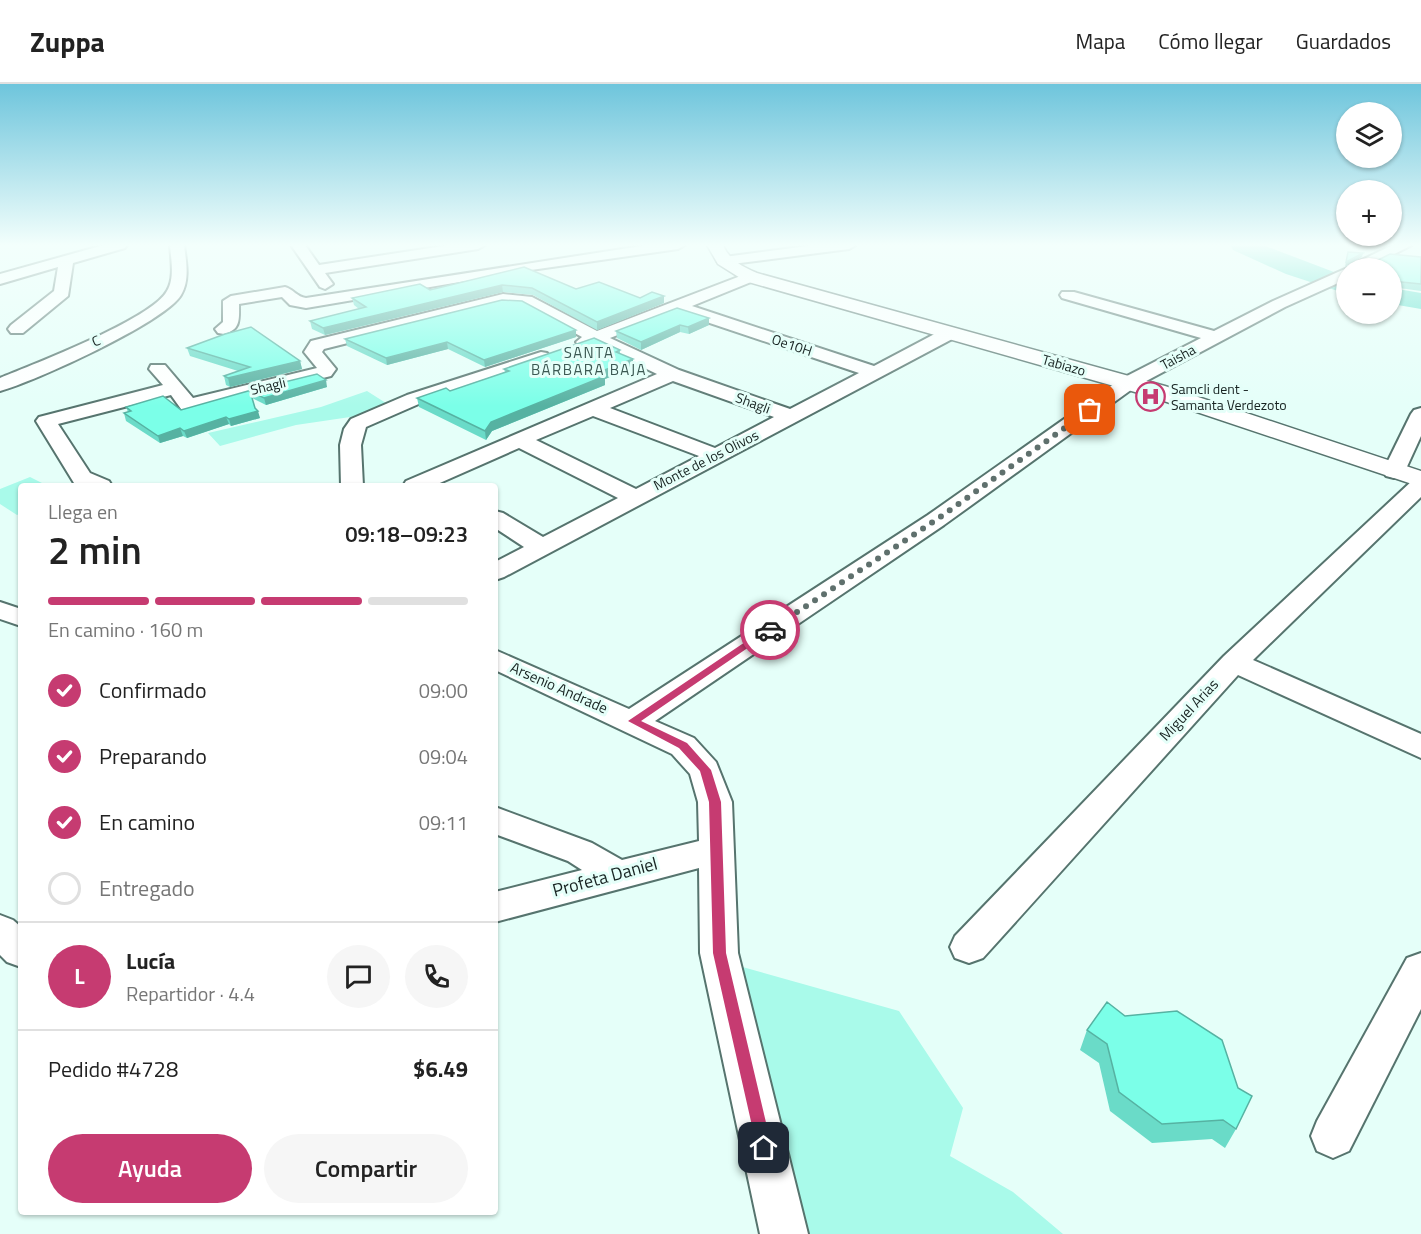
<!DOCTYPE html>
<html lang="es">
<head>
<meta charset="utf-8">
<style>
  :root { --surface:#fff; --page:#f6f6f6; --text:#222; --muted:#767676; --line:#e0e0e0; --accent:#c63b71 }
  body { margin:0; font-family:"Titillium Web",sans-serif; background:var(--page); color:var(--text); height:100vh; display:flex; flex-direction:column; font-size:22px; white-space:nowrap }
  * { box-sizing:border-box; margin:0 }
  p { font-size:20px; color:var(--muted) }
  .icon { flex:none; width:33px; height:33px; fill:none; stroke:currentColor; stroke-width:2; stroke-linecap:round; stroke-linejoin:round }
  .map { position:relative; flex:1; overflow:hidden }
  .panel { position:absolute; left:18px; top:399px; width:480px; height:732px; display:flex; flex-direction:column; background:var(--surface); border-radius:6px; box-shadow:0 2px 4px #0004 }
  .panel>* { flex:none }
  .tools { position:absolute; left:1336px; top:18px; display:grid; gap:12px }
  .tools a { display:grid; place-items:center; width:66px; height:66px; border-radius:50%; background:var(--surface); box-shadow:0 2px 4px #0004; font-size:30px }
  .pin { position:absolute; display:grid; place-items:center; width:51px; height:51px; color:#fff; margin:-26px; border-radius:12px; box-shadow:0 3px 9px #0006 }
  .courier { position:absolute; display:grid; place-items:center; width:60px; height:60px; margin:-30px; border:4px solid #c63b71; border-radius:50%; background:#fff; color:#222; box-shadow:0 2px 8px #0007 }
  .summary em { font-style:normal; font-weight:600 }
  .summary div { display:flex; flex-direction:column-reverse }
  .summary { display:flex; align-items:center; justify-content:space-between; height:102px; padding:0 30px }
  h1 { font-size:39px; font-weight:600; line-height:45px }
  .bar { display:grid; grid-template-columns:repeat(4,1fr); gap:9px 6px; align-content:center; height:72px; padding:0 30px }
  .bar i { height:8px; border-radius:4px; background:var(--line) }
  .bar .on { background:var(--accent) }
  .bar p { grid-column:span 4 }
  .line { display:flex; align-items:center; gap:15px; padding:0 30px; border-top:2px solid var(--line) }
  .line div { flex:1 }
  .round { display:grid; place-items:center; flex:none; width:63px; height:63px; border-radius:32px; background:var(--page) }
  ol { padding:0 30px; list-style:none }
  li { display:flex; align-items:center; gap:18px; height:66px }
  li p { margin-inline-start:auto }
  li .icon { padding:6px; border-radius:50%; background:var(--accent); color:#fff; stroke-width:4 }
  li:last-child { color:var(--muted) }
  li i { width:33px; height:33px; border:3px solid var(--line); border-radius:50% }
  .button { display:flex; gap:12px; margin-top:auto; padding:12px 30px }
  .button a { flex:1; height:69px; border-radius:36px; background:var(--accent); color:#fff; font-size:24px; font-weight:600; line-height:69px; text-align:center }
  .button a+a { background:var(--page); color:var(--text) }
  header { display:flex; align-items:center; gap:36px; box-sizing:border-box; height:84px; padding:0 30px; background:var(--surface); border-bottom:2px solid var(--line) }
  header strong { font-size:28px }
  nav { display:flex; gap:33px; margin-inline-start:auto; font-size:21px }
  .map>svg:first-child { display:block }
  .green { fill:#a9faea }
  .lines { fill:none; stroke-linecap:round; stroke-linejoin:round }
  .river { fill:#57dec9; fill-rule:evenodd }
  .minor-casing { stroke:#56746e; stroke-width:4 }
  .tertiary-casing { stroke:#56746e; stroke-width:3 }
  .minor { fill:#fff; fill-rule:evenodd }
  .tertiary { fill:#fff; fill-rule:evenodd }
  .wall { fill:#6adbc8 }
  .shaded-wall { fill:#56b2a2 }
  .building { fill:#7bffe8; stroke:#56b2a2; stroke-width:1.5 }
  .route { fill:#c63b71 }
  .done { stroke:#5f706d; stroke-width:6; stroke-dasharray:0 10.8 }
  .labels { text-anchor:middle; stroke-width:6; stroke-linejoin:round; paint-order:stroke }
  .far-street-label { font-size:14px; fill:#172321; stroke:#e5fff9 }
  .far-poi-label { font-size:14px; fill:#172321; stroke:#e5fff9; text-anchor:start }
  .far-quarter-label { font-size:15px; letter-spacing:1.5px; fill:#3c5953; stroke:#e5fff9 }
  .street-label { font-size:15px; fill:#172321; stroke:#e5fff9 }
  .near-street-label { font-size:18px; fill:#172321; stroke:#e5fff9 }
</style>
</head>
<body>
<header>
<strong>Zuppa</strong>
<nav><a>Mapa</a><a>Cómo llegar</a><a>Guardados</a></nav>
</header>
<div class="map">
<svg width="1421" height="1150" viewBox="0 0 1421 1150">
  <rect width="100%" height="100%" fill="#e5fff9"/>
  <g class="green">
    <path d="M367 307 389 321 357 332 296 341 220 362 208 349 321 323Z"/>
    <path d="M30 393 48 402H21V429L17 431 0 420V405Z"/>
    <path d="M739 882 899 927 963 1024 950 1072 1013 1108 1063 1150H803Z"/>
  </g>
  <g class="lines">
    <g class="river">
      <path d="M1230 161H1263L1347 193V210L1286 190 1233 166Z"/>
      <path d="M1392 204 1421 209V225L1392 220Z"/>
    </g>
    <defs>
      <g id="minor">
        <path d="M104 161H127L125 164 73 179 68 212 23 249H11L8 245 11 241 54 207 58 183 0 200V190Z"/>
        <path d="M170 161H184C186 177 190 196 181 211 165 238 34 298 0 307V294C34 280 152 235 167 207 175 194 171 175 170 161Z"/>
        <path d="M291 161H305L319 181 450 161H485L478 165 325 189 333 200 325 205 320 203Z"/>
        <path d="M648 161H685L678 165 531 186 306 224 290 221 282 213 239 220C239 235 241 246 224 250L218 249 215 245 223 238V217L231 212 285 203C293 205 297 213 306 214Z"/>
        <path d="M815 161H856L849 165 724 181 717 177 724 173Z"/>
        <path d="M1393 161H1412L1367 184H1349L1351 181Z"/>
        <path d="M1347 184V195L1285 223 1135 303 944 441 655 637 694 654 716 678 732 718 738 869 808 1150H760L700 869 699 784 495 838V808L582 786 568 777 495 750V723L592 759 622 776 699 757 698 718 690 690 672 670 495 586V566L629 625 928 431 1121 295 1201 254 1062 214 1060 211 1062 208H1074L1214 247 1273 217Z"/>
        <path d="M751 188 759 193 756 196 692 222 874 282 944 245H956L959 249 956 253 504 493 495 496V478L524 463 495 444V427L503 429 543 453 618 414 519 364 433 402H403L406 397 657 290 595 260 585 263 579 262 576 258 582 253 523 221 503 220 324 265 322 268 336 285 331 292 188 327 181 325 171 311 58 340 90 389 109 397 112 402H82L74 399 36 337 39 333 163 301 149 285 151 281H165L193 314 317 284 304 268 311 257 503 210 532 213 597 247ZM677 228 859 289 790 325 679 286 610 254ZM673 297 774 333 715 364 610 324ZM593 332 699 372 636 405 536 356Z"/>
        <path d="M541 268 547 269 550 273 547 277 421 319 366 343 361 361 363 402H341L340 361 344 345 351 335 407 311Z"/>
        <path d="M1421 324V352L1405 387 1402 392 1394 394 1386 392 1383 387 1411 330 1414 326Z"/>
        <path d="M1421 394V413L1253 576 1421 650V674L1238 591 983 874 969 879 955 874 950 863 955 852 1224 572 1413 396Z"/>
        <path d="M0 518 21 525V542L0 535Z"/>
        <path d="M0 831 13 836 21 843V883L7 878 0 871Z"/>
        <path d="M1421 869V925L1349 1067 1333 1074 1317 1067 1311 1052 1317 1037 1407 874Z"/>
      </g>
      <path id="tertiary" d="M707 161H723C729 176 743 183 757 189L1165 302 1421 387V403L1149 312 745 197 718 180Z"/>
    </defs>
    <use href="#minor" class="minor-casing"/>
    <use href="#tertiary" class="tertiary-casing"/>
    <use href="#minor" class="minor"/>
    <use href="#tertiary" class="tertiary"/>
  </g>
  <g class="wall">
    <path d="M1421 173V207L1392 203V184H1353L1355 180H1370Z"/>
    <path d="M524 183 576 205 640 214 664 219 597 246 533 211 503 208 325 251 312 245 310 237 359 225 354 221 352 214 430 206Z"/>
    <path d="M677 224 709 241 689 250 680 248 641 266 617 254 616 247Z"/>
    <path d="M576 246V253L485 283 448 265 387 281 347 262 345 255Z"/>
    <path d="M187 264 300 277 302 285 230 303 226 301 224 292 238 287 190 272Z"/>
    <path d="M620 266V270L633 275V284L605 295V301L492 347 486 356 419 323 417 314 450 307 505 288 504 285Z"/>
    <path d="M317 290 327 303 266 321 252 314 255 324 260 334 231 342 229 340 187 354 183 352 160 359 126 337 124 329 128 328 126 323 181 326Z"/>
    <path d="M1087 946 1236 1045 1225 1064 1212 1055 1152 1059 1110 1027 1099 979 1080 966Z"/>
  </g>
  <g class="shaded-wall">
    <path d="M1363 169 1362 173 1345 183 1346 178Z"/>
    <path d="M502 201 503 208 325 251 323 244Z"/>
    <path d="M664 212V219L597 246V238Z"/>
    <path d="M709 234V241L689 250 688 243Z"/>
    <path d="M680 241V248L641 266V258Z"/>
    <path d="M576 246V253L485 283 484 276Z"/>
    <path d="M447 258 448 265 387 281 386 274Z"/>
    <path d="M633 275V284L605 295V301L492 347 486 356 485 347 491 338 597 289Z"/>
    <path d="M300 277 302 285 230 303 228 294Z"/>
    <path d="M326 296 327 303 266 321 264 314Z"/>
    <path d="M258 327 260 334 231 342 229 335Z"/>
    <path d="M226 333 229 340 187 354 184 347Z"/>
    <path d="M180 344 183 352 160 359 158 352Z"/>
  </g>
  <g class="building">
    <path d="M1348 168 1363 169 1346 178Z"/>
    <path d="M1390 170 1421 173V200L1392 197V184H1365L1367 183 1355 180H1370Z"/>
    <path d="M524 183 576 205 599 198 640 214 652 208 664 212 597 238 532 204 502 201 323 244 310 237 366 223 352 214 420 200 430 206Z"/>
    <path d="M502 216 522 217 576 246 484 276 447 258 386 274 345 255Z"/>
    <path d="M677 224 709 234 688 243 680 241 641 258 616 247Z"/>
    <path d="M251 243 300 277 228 294 224 292 250 283 187 264 225 250Z"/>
    <path d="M594 254 620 266 616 268 633 275 597 289 605 292 491 338 485 347 417 314 446 304 450 307 509 287 504 285Z"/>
    <path d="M317 290 326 296 264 314 250 307 255 324 258 327 229 335 226 333 184 347 180 344 158 352 124 329 131 327 126 323 163 312 181 326 248 307Z"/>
    <path d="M1107 918 1125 932 1177 927 1222 956 1238 1004 1252 1012 1236 1045 1223 1036 1162 1040 1119 1008 1107 960 1087 946Z"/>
  </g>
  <linearGradient id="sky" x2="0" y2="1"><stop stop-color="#6ec5dc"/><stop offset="0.5" stop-color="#f3fffc"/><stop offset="1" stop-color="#f3fffc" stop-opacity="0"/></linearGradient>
  <rect width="1421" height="322" fill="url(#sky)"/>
  <path class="route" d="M766 544 774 546 641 637 687 659 711 686 721 718 726 869 772 1064 770 1069 764 1071 759 1069 757 1064 713 869 709 718 700 687 679 664 628 637Z"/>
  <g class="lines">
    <path class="done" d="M770 546 936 436 1090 326"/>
  </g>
  <defs>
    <symbol id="hospital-ring" viewBox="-11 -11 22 22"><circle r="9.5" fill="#e5fff9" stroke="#c63b71" stroke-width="1.5"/><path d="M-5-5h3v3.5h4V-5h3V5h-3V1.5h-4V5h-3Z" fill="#c63b71"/></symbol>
  </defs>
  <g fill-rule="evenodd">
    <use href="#hospital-ring" x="1134" y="296" width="33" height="33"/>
  </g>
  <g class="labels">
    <g class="far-street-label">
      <text transform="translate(96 257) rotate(-24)" y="5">C</text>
      <text transform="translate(792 261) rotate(18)" y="5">Oe10H</text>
      <text transform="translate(1178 273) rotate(-28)" y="5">Taisha</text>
      <text transform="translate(1064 281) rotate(16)" y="5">Tabiazo</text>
      <text transform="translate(268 302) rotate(-13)" y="5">Shagli</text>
      <text transform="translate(753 319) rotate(20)" y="5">Shagli</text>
      <text transform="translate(706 376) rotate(-27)" y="5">Monte de los Olivos</text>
    </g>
    <g class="far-poi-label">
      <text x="1171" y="310">Samcli dent -<tspan x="1171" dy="16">Samanta Verdezoto</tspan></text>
    </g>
    <g class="far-quarter-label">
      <text x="589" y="274">SANTA<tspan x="589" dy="17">BÁRBARA BAJA</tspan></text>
    </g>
    <g class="street-label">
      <text transform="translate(559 604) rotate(24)" y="5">Arsenio Andrade</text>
      <text transform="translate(1189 626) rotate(-47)" y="5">Miguel Arias</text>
    </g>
    <g class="near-street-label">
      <text transform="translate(605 793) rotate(-15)" y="6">Profeta Daniel</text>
    </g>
  </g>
</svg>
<div class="tools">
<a><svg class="icon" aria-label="layers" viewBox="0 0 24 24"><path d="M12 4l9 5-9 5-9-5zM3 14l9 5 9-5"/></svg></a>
<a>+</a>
<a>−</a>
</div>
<div class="pin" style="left:1090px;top:326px;background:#ea580c"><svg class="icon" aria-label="bag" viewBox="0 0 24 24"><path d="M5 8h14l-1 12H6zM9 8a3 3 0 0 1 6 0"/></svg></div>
<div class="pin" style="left:764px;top:1064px;background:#1f2937"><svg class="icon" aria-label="home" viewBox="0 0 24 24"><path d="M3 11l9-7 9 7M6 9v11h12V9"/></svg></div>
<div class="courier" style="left:770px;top:546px"><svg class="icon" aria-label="car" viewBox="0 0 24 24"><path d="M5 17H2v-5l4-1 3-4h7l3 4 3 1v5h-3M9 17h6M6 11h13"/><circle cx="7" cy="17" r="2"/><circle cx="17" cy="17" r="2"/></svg></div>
<section class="panel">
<div class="summary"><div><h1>2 min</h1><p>Llega en</p></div><em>09:18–09:23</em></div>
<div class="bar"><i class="on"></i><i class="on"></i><i class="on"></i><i></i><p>En camino · 160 m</p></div>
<ol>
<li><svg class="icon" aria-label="check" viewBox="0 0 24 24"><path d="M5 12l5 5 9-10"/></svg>Confirmado<p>09:00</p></li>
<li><svg class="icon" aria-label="check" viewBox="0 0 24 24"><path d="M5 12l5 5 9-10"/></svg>Preparando<p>09:04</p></li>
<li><svg class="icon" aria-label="check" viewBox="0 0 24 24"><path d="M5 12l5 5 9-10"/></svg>En camino<p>09:11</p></li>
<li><i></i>Entregado</li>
</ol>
<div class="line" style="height:108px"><b class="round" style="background:var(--accent);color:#fff">L</b><div><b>Lucía</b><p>Repartidor · 4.4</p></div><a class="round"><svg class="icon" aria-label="chat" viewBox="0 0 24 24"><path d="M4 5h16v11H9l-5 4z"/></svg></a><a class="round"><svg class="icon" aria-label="phone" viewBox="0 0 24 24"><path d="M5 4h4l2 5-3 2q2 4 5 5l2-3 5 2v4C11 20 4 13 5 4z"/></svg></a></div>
<div class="line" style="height:78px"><div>Pedido #4728</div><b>$6.49</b></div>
<div class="button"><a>Ayuda</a><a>Compartir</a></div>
</section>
</div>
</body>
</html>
